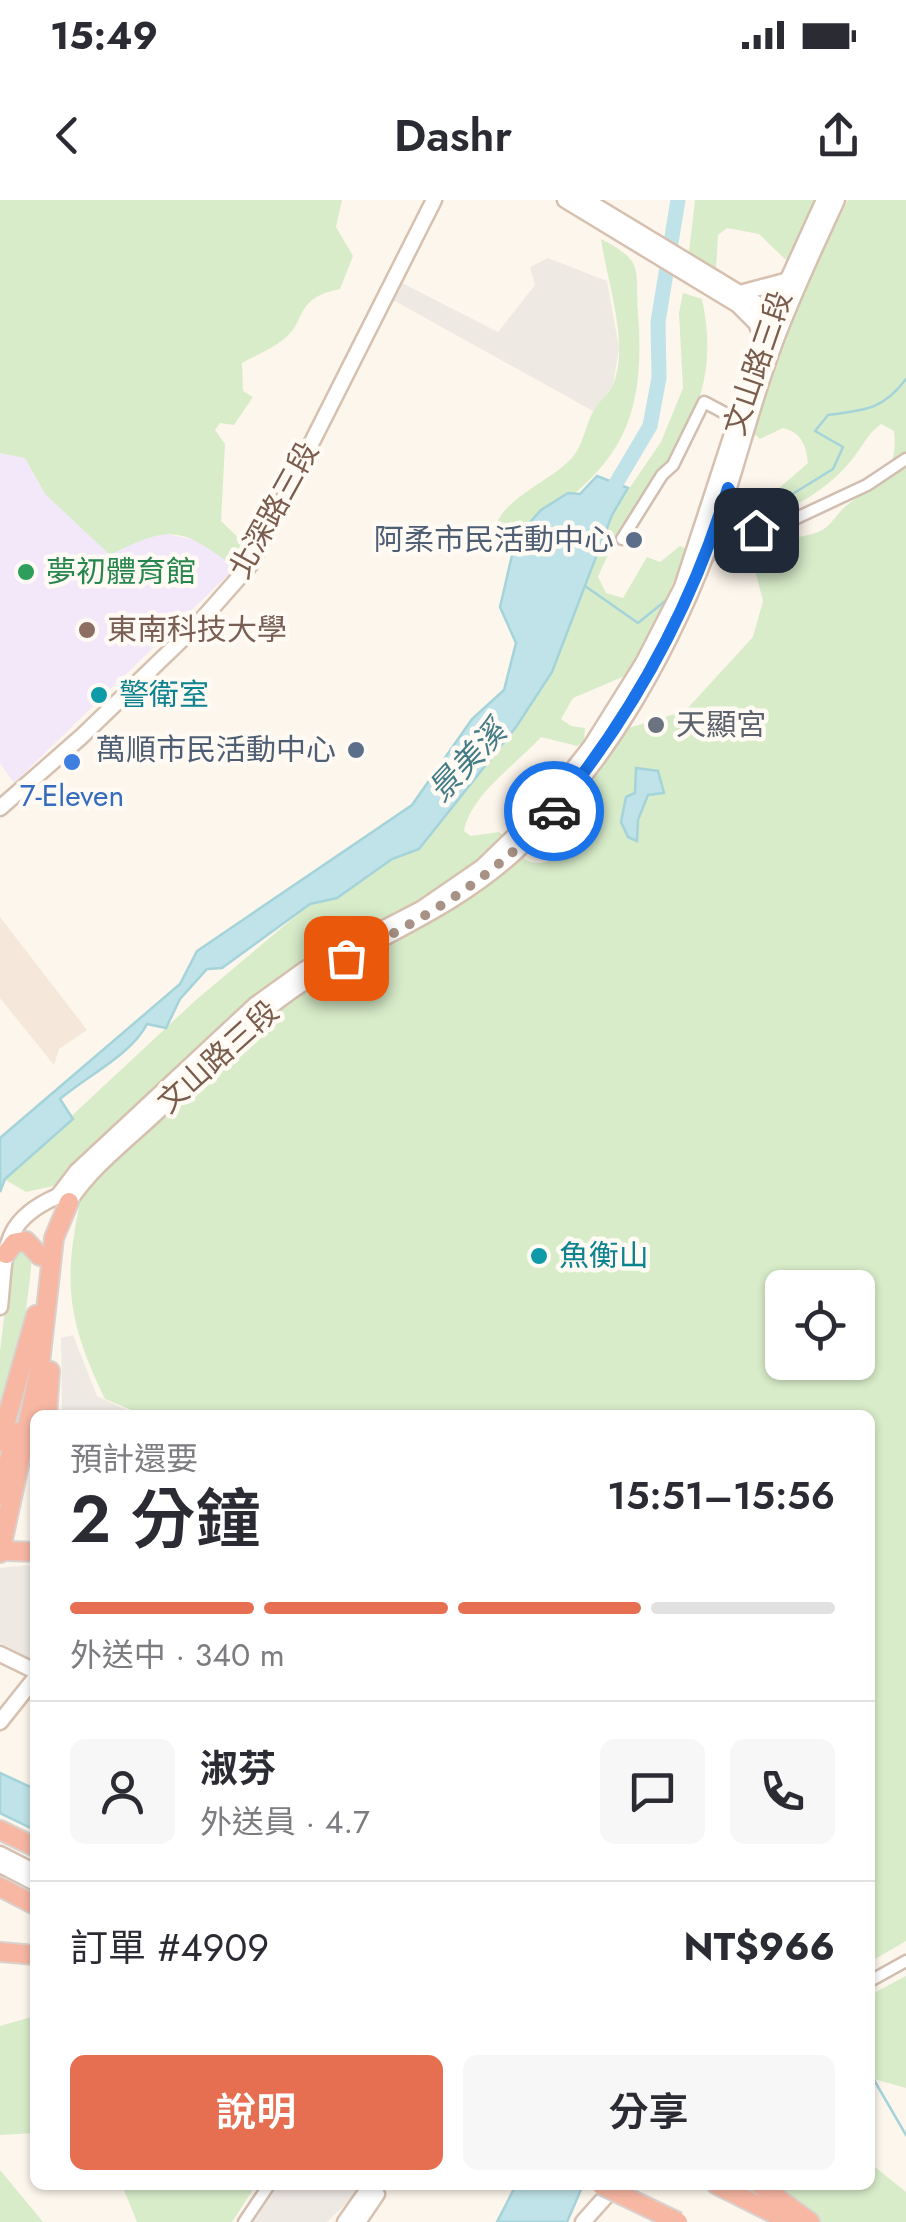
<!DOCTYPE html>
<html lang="zh-TW">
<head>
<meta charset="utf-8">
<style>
  :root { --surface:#fff; --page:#f7f7f7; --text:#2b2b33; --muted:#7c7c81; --line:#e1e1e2; --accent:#e76f51 }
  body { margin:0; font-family:Jost,"Noto Sans TC",sans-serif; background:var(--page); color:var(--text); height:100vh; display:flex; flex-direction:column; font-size:38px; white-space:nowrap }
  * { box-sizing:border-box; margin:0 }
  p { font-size:32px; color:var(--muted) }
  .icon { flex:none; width:55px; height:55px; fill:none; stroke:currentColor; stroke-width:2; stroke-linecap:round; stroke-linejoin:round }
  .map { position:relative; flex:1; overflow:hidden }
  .details { position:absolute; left:30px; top:1210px; width:845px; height:780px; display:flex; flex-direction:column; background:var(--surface); border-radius:15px; box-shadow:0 2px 8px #0004 }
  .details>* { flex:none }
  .buttons { position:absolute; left:765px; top:1070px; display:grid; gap:20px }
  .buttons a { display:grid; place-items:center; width:110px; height:110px; border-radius:15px; background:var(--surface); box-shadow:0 2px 8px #0004; font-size:50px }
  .pin { position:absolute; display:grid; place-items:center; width:85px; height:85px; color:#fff; margin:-42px; border-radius:20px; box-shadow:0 5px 15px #0006 }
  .courier { position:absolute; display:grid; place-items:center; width:100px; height:100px; margin:-50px; border:8px solid #1a73e8; border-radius:50%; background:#fff; color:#222; box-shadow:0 2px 12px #0007 }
  .head em { font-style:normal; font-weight:600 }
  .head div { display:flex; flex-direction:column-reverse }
  .head { display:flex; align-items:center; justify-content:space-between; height:170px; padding:0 40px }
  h1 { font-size:65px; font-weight:600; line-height:75px }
  .bar { display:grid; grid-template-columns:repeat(4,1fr); gap:15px 10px; align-content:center; height:120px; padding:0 40px }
  .bar i { height:12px; border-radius:8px; background:var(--line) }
  .bar .selected { background:var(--accent) }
  .bar p { grid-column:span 4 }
  .line { display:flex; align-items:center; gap:25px; padding:0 40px; border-top:2px solid var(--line) }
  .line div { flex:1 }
  .round { display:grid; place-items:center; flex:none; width:105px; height:105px; border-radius:15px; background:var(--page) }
  .cta { display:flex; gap:20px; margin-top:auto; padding:20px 40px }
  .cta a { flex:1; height:115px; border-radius:15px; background:var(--accent); color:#fff; font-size:40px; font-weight:600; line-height:115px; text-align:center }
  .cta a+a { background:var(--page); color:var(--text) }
  .status { display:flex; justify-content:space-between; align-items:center; height:70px; padding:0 50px; background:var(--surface); direction:ltr }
  .status svg { height:28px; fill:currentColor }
  header { display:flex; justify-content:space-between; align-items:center; height:130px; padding:0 40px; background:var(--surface); font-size:45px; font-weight:600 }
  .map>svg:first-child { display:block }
  .residential { fill:#f5e8da }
  .industrial { fill:#efe9e4 }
  .education { fill:#f3e8fa }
  .green { fill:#d8ecc9; fill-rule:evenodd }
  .water { fill:#bfe3e8; stroke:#a5d3da; stroke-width:2.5 }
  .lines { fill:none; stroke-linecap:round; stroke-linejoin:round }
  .stream { stroke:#a5d3da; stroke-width:2.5 }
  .river { stroke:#bfe3e8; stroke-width:15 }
  .street-casing { stroke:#d1beb0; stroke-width:15 }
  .secondary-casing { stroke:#d6c0b0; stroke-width:19 }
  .highway-casing { stroke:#dad1cd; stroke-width:22 }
  .street { stroke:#fff; stroke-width:10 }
  .secondary { stroke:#fff; stroke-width:14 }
  .highway { stroke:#f7b7a3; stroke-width:18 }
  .highway-bridge-casing { stroke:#dad1cd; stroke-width:22; stroke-linecap:butt }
  .highway-bridge { stroke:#f7b7a3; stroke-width:18 }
  .done { stroke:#a89285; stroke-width:10; stroke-dasharray:0 18 }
  .route { stroke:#1a73e8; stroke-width:12 }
  .service-dot { fill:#5c6f8a; stroke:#fffaf3; stroke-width:4 }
  .leisure-dot { fill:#2e9e5b; stroke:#fffaf3; stroke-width:4 }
  .education-dot { fill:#8d6e63; stroke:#fffaf3; stroke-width:4 }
  .culture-dot { fill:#0f9aa8; stroke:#fffaf3; stroke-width:4 }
  .worship-dot { fill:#6b7280; stroke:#fffaf3; stroke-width:4 }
  .shop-dot { fill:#3f7fe0; stroke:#fffaf3; stroke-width:4 }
  .labels { text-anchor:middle; stroke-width:9; stroke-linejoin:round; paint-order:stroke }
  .street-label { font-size:30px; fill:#7a5c4d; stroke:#fffaf3 }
  .service-label { font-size:30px; fill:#4e5e75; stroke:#fffaf3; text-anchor:end }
  .leisure-label { font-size:30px; fill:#27864d; stroke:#fffaf3; text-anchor:start }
  .education-label { font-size:30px; fill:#785e54; stroke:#fffaf3; text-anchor:start }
  .culture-label { font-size:30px; fill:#0d838f; stroke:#fffaf3; text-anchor:start }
  .worship-label { font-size:30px; fill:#5b616d; stroke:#fffaf3; text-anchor:start }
  .shop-label { font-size:30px; fill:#366cbe; stroke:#fffaf3 }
  .water-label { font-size:32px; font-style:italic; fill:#437c86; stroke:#fffaf3 }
</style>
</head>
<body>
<div class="status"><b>15:49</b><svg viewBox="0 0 49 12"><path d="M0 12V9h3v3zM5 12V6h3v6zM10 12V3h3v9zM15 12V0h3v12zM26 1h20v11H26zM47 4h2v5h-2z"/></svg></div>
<header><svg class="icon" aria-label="back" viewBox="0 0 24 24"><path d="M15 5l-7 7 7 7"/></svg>Dashr<svg class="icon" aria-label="share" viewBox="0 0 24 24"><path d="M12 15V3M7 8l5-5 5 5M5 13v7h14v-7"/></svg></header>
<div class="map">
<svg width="906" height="2022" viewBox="0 0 906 2022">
  <rect width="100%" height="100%" fill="#fdf6ec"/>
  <path class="residential" d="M0 717 87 830 59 849 54 865 0 798Z"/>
  <g class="industrial">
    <path d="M548 58 607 81 619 148 613 186 593 211 393 100 402 83 498 132 535 85 530 67Z"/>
    <path d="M73 1135 97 1196 137 1215H62L61 1138Z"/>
    <path d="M28 1365 35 1367V1461L0 1443V1368Z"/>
    <path d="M276 1985H358L351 1999 327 2022H252Z"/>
  </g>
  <path class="education" d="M0 253 25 258 45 294 156 332 201 341 235 368 14 583 0 563Z"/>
  <g class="green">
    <path d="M0 0H342L336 27 353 56 340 89C293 98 307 122 284 139 272 149 256 155 242 163L243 191 253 197 234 225 220 223 215 230 225 244 221 321 249 348 235 368C181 326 170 325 110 355L45 294 25 258 0 253Z"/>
    <path d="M695 0H815L787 61 759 34 727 28 718 35 716 69 689 52Z"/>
    <path d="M848 0H906V1741L870 1762V1215H143L105 1199C62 1110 64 1073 85 979L26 992 4 979 197 799 310 704 337 698 392 659 419 649 446 615 566 435 611 315 661 242 683 188 679 113 683 93 702 99C730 227 641 273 598 377L606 393 623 398 647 357 660 362 680 346 688 350 632 473 573 498 561 519 571 526 585 528 584 542 577 546 541 537C516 565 471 594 464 631L471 636 499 632C508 638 513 648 521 656 542 675 569 651 585 637L576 608 625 529 685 511 753 437 763 401 755 370 758 349C778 339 798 339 818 332 830 328 837 313 847 305 876 283 899 275 894 231L881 224C866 235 862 248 850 262 829 287 799 307 768 314L763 302 808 263C806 245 802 233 783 228L760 239 754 234C775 151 810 76 848 0ZM782 1088H858V1162H782Z"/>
    <path d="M601 39C645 62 635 67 638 112 647 234 613 271 516 338L512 356 496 354C479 305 545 287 571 259 584 245 585 225 594 210 599 201 609 194 613 185 630 144 607 82 601 39Z"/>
    <path d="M23 1048 32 1056C27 1114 18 1173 0 1228V1151L11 1061 13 1052Z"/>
    <path d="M906 1776V1888L870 1878V1795Z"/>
    <path d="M35 1816V1933L0 1935V1826Z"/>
    <path d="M870 1963 906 1992V2022H812L758 1985H870Z"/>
    <path d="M0 1970 43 2022H0Z"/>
    <path d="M122 1985H256L232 2022H137Z"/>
  </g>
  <g class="water">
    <path d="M597 276 628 288 612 315 552 472 516 527 419 649 392 659 337 698 310 704 222 768 207 769 180 799 166 828 147 824C132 854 87 876 60 899L73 919 5 979 0 992V938L180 784 197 751 412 605 472 519 504 490 516 443 500 407 516 338 541 310 568 293 580 294Z"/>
    <path d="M636 568 658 571 664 593 648 595 638 620 637 641 628 637 621 622 626 597 635 593Z"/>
    <path d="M0 1573 35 1589V1630L0 1613Z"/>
    <path d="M516 1985H583L567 2022H497Z"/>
  </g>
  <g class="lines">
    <g class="stream">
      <path d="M752 319 833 269 843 247 815 231 828 215C865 210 883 210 906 179"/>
      <path d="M708 366 747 325"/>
      <path d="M585 386 638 423 670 397"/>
      <path d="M870 1873 906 1935"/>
    </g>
    <path class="river" d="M608 297 650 226 659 178 658 122 678 0"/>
    <defs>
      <g id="street">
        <path d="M724 286 741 303 758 336 867 285 906 259"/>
        <path d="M622 339 662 275 673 265 704 202 738 220"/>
        <path d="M870 1781 906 1761"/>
        <path d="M244 2022 269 1985"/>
      </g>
      <g id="secondary">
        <path d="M565 0 738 105 756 123 764 142"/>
        <path d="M586 0 756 103 772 124"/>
        <path d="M740 93 785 81"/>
        <path d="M0 608 81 537 198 424 250 365 434 0"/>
        <path d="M58 996 69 1002C90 969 124 943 153 916 205 867 256 810 318 774 386 734 458 706 517 651 608 565 676 443 717 325 737 266 752 204 774 145 792 96 815 48 837 0"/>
        <path d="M58 996 77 971 255 805 305 769 421 709 482 667 540 611 591 546 643 463 682 387 769 121 824 0"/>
        <path d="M0 1107C6 1051 0 1021 58 996"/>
        <path d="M0 1454 35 1471"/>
        <path d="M0 1522 35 1478"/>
        <path d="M0 1654 35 1672"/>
        <path d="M0 1665 35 1683"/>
        <path d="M345 2022 371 1985"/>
        <path d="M358 2022 377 1994"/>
        <path d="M583 2022 616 1985"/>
      </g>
      <g id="highway">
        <path d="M6 1054 14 1043 26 1041 40 1056"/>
        <path d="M47 1215 50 1171"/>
        <path d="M0 1242 36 1115"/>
        <path d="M0 1296 16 1232"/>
        <path d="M8 1351 35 1352"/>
        <path d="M0 1353 39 1172 54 1038 69 1002"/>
        <path d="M0 1630 35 1647"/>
        <path d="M0 1687 35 1705"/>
        <path d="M0 1752 35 1755"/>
        <path d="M717 1985 791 2022"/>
        <path d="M760 1985 810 2022"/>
      </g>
    </defs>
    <use href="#street" class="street-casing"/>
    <use href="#secondary" class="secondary-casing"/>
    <use href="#highway" class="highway-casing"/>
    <use href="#street" class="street"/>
    <use href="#secondary" class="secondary"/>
    <use href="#highway" class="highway"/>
    <defs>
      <path id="highway-bridge" d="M601 1985 678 2022"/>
    </defs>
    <use href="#highway-bridge" class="highway-bridge-casing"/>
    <use href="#highway-bridge" class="highway-bridge"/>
  </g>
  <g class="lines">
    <path class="done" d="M346 758C426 718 494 678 554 611"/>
    <path class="route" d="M554 611C633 514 692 407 728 288L756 330"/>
  </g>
  <g class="service-dot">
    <circle cx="634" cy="340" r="10"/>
    <circle cx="356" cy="550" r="10"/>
  </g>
  <circle class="leisure-dot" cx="26" cy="372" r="10"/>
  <circle class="education-dot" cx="87" cy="430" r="10"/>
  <g class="culture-dot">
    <circle cx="99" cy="495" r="10"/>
    <circle cx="539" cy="1056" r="10"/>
  </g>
  <circle class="worship-dot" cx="656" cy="525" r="10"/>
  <circle class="shop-dot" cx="72" cy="562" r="10"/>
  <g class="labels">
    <g class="street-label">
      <text transform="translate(758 163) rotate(-71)" y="10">文山路三段</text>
      <text transform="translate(274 310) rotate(-61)" y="10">北深路三段</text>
      <text transform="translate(218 857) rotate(-42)" y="10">文山路三段</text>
    </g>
    <g class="service-label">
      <text x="614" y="350">阿柔市民活動中心</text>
      <text x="336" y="560">萬順市民活動中心</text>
    </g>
    <g class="leisure-label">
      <text x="46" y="382">夢初體育館</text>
    </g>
    <g class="education-label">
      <text x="107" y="440">東南科技大學</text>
    </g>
    <g class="culture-label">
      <text x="119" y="505">警衛室</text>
      <text x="559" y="1066">魚衡山</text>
    </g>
    <g class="worship-label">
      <text x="676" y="535">天顯宮</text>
    </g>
    <g class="shop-label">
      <text x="72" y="606">7-Eleven</text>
    </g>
    <g class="water-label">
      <text transform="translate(467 561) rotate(-47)" y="11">景美溪</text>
    </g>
  </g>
</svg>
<div class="buttons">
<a><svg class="icon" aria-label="locate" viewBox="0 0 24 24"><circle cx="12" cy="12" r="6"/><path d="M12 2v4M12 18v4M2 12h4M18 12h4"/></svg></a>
</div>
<div class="pin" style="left:346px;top:758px;background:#ea580c"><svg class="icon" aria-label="bag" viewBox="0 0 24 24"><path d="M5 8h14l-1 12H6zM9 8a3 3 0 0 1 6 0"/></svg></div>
<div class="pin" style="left:756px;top:330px;background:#1f2937"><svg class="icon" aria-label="home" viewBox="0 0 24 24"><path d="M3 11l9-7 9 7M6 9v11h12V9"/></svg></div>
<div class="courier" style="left:554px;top:611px"><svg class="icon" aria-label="car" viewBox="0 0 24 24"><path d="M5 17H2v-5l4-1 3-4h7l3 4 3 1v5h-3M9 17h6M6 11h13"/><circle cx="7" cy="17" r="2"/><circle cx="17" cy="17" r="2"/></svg></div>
<section class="details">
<div class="head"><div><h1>2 分鐘</h1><p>預計還要</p></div><em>15:51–15:56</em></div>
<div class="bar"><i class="selected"></i><i class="selected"></i><i class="selected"></i><i></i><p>外送中 · 340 m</p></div>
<div class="line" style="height:180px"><a class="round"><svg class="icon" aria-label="person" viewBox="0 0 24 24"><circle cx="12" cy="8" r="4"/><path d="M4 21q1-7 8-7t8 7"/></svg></a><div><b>淑芬</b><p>外送員 · 4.7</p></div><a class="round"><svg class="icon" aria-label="chat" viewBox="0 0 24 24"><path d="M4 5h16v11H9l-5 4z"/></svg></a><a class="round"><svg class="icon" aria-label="phone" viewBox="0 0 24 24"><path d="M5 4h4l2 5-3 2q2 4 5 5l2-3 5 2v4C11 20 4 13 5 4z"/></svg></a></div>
<div class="line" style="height:130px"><div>訂單 #4909</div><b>NT$966</b></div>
<div class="cta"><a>說明</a><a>分享</a></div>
</section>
</div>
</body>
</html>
